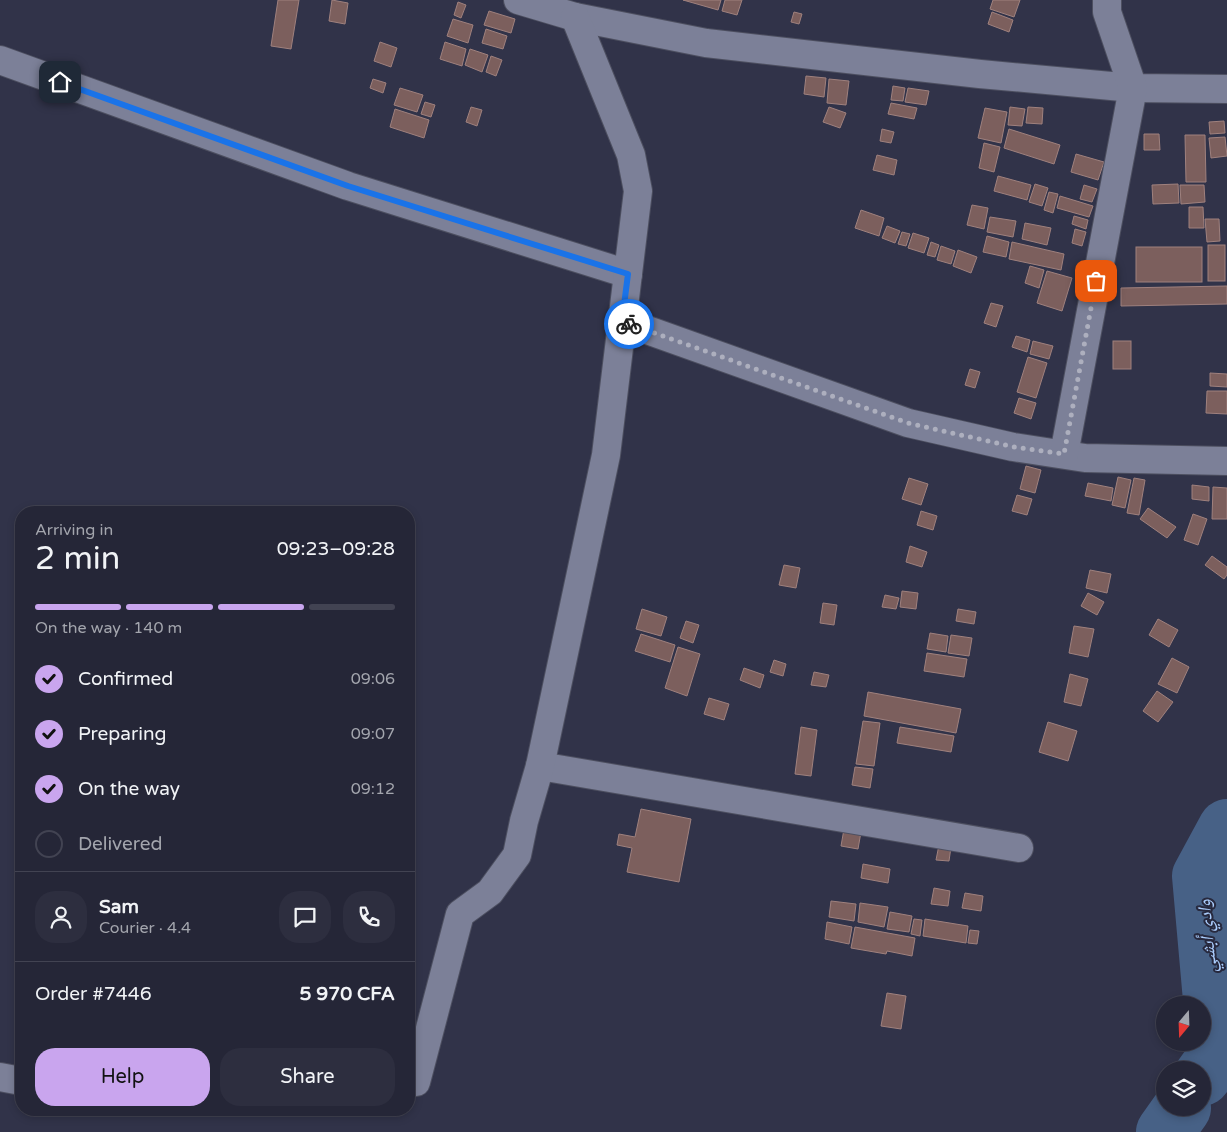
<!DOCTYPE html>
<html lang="en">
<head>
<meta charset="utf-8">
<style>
  :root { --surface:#252637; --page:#2d2e3f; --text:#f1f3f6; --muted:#a3a5ad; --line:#424352; --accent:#c9a5ee }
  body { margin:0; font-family:"Varela Round","Noto Naskh Arabic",sans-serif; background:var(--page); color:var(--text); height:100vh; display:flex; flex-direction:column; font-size:19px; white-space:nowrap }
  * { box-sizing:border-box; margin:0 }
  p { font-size:16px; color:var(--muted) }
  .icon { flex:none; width:28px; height:28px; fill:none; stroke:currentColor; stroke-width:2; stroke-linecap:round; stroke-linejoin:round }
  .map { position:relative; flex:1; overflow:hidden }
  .panel { position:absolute; left:15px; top:506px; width:400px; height:610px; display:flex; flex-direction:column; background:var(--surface); border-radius:20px; box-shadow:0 2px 8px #0003,0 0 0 1px var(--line) }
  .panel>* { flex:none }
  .needle { width:32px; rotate:199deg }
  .controls { position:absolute; left:1156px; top:996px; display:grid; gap:10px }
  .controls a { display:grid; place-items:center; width:55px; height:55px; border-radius:50%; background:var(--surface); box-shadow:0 2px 8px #0003,0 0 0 1px var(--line); font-size:25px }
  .pin { position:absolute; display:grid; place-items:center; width:42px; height:42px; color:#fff; margin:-21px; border-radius:10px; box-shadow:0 2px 8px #0006 }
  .courier { position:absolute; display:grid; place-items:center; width:50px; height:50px; margin:-25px; border:4px solid #1a73e8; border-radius:50%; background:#fff; color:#222; box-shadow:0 1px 6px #0007 }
  .overview em { font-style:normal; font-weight:600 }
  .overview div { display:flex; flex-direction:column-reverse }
  .overview { display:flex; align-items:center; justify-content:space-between; height:85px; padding:0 20px }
  h1 { font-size:32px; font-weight:600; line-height:38px }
  .bar { display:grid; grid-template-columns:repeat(4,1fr); gap:8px 5px; align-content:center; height:60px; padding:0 20px }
  .bar i { height:6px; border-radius:4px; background:var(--line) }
  .bar .active { background:var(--accent) }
  .bar p { grid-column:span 4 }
  .line { display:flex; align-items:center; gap:12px; padding:0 20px; border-top:1px solid var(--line) }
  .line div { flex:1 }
  .round { display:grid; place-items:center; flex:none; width:52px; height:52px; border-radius:20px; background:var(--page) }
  ol { padding:0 20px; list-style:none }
  li { display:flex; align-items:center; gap:15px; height:55px }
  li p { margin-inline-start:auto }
  li .icon { padding:5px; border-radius:50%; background:var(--accent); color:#111; stroke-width:4 }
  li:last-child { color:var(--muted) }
  li i { width:28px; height:28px; border:2px solid var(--line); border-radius:50% }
  .cta { display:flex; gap:10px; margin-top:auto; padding:10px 20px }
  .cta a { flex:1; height:58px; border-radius:20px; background:var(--accent); color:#111; font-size:20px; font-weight:600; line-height:58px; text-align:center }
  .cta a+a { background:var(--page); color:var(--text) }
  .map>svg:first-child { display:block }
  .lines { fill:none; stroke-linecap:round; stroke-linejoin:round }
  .river { stroke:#476186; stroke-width:58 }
  .building { fill:#7c5f5d; stroke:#9f817e }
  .minor-casing { stroke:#4d4f60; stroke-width:30 }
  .minor { stroke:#7c8098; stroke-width:28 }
  .done { stroke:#adafbe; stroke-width:5; stroke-dasharray:0 9 }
  .route { stroke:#1a73e8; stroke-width:6 }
  .labels { text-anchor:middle; stroke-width:4; stroke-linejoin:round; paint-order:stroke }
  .water-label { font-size:19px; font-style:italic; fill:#abcdfd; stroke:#27293e }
</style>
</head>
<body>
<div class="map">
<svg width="1227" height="1132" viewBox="0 0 1227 1132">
  <rect width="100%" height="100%" fill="#313349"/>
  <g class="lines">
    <g class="river">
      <path d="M1202 1077 1217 1056 1201 876 1227 828"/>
      <path d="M1165 1132 1182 1108"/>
    </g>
  </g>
  <g class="building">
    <path d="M278 0H299L291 49 271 46Z"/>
    <path d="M332 0 348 3 345 24 329 21Z"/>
    <path d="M683 0H721L718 10Z"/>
    <path d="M725 0H742L737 15 722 11Z"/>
    <path d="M993 0H1020L1014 17 990 9Z"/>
    <path d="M458 2 466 5 461 18 454 15Z"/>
    <path d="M489 11 515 19 511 33 484 25Z"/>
    <path d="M794 12 802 14 799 24 791 22Z"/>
    <path d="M992 12 1013 20 1009 32 988 24Z"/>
    <path d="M453 19 473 25 468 43 447 36Z"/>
    <path d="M486 29 507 36 503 49 482 43Z"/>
    <path d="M380 42 397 48 391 67 374 61Z"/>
    <path d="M445 42 466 49 462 66 440 59Z"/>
    <path d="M470 49 488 55 482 72 465 65Z"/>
    <path d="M491 56 502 60 496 76 486 72Z"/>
    <path d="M806 76 826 78 824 97 804 94Z"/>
    <path d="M373 79 386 83 383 93 370 88Z"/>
    <path d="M829 79 849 81 846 105 827 103Z"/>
    <path d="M893 86 905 88 903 101 891 100Z"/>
    <path d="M400 88 423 95 417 112 394 105Z"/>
    <path d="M908 88 929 91 926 105 905 102Z"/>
    <path d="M425 102 435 105 431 117 421 114Z"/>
    <path d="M891 103 917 108 914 119 888 114Z"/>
    <path d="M471 107 482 110 477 126 466 122Z"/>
    <path d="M829 107 846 113 840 128 823 122Z"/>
    <path d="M1010 107 1025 109 1022 126 1008 125Z"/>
    <path d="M1028 107 1043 108 1042 124 1026 123Z"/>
    <path d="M985 108 1007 112 1001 143 978 138Z"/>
    <path d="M395 109 429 120 424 138 390 127Z"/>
    <path d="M1224 121 1225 133 1210 134 1209 122Z"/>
    <path d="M882 129 894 132 891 143 880 141Z"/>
    <path d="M1009 129 1060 145 1054 164 1004 148Z"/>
    <path d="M1144 134H1159L1160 150H1144Z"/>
    <path d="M1185 135H1205L1206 182H1186Z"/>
    <path d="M1225 137 1227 156 1211 158 1209 138Z"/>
    <path d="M984 143 1000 147 994 172 979 168Z"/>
    <path d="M1076 154 1104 162 1098 180 1071 172Z"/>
    <path d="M877 155 897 160 894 175 873 170Z"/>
    <path d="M998 176 1031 185 1027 200 994 191Z"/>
    <path d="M1035 184 1048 188 1042 206 1029 202Z"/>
    <path d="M1178 184 1179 203 1153 204 1152 185Z"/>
    <path d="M1084 185 1097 189 1092 202 1080 199Z"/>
    <path d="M1180 185H1204L1205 202 1181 204Z"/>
    <path d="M1049 192 1058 194 1053 213 1044 210Z"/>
    <path d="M1060 196 1093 206 1089 217 1057 208Z"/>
    <path d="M972 205 988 208 984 229 967 225Z"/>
    <path d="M1189 207H1203L1204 228H1189Z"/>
    <path d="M861 210 884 218 879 236 855 228Z"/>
    <path d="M1074 216 1088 220 1086 229 1072 224Z"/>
    <path d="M990 217 1016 221 1013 237 987 232Z"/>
    <path d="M1205 219H1219L1220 241 1207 242Z"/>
    <path d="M1025 223 1051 228 1047 245 1022 239Z"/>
    <path d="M887 226 900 231 895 243 882 238Z"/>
    <path d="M1075 229 1086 232 1082 246 1072 243Z"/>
    <path d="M902 232 910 234 906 246 898 244Z"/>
    <path d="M913 233 929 238 924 253 908 248Z"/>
    <path d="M987 236 1009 242 1006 257 983 252Z"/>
    <path d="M931 242 939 245 935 257 927 255Z"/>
    <path d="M1012 242 1064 254 1061 270 1009 259Z"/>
    <rect x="1208" y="245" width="17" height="36"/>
    <path d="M941 246 955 251 951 264 937 260Z"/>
    <rect x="1136" y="247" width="66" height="35"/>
    <path d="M958 250 977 257 971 273 953 266Z"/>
    <path d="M1030 266 1044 270 1039 288 1025 283Z"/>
    <path d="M1047 271 1072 278 1062 311 1037 303Z"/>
    <path d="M1227 286V304L1121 306V288Z"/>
    <path d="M991 303 1003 306 996 327 984 323Z"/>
    <path d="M1016 336 1030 340 1027 352 1012 347Z"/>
    <path d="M1033 341 1053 346 1049 359 1030 354Z"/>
    <rect x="1113" y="341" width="18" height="28"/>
    <path d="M1028 357 1047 363 1036 398 1017 392Z"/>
    <path d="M970 369 980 372 975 388 965 385Z"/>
    <path d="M1210 373 1227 374V387L1210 386Z"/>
    <path d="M1207 391H1227V414L1206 413Z"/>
    <path d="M1019 398 1036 403 1031 419 1014 413Z"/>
    <path d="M1026 466 1041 470 1035 493 1020 489Z"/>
    <path d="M1118 477 1131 480 1125 508 1112 505Z"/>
    <path d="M909 478 928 484 921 505 902 499Z"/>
    <path d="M1134 478 1145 480 1139 515 1127 513Z"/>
    <path d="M1088 483 1113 488 1111 501 1085 496Z"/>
    <path d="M1192 485 1209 487V501L1192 499Z"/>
    <path d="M1213 487 1227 488V519H1212Z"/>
    <path d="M1017 495 1032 499 1027 515 1012 511Z"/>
    <path d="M1148 508 1176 527 1167 538 1140 519Z"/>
    <path d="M921 511 937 516 933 530 917 525Z"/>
    <path d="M1193 514 1207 519 1198 545 1184 540Z"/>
    <path d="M910 546 927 552 922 567 906 562Z"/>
    <path d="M1212 556 1227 567V575L1224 579 1205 565Z"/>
    <path d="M784 565 800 568 796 588 779 585Z"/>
    <path d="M1090 570 1111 574 1107 593 1086 588Z"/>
    <path d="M902 591 918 593 916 609 900 607Z"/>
    <path d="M1088 593 1104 602 1097 615 1081 606Z"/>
    <path d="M885 595 899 598 896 609 882 607Z"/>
    <path d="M823 603 837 605 834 625 820 623Z"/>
    <path d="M642 609 667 617 661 636 636 629Z"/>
    <path d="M958 609 976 612 974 624 956 621Z"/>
    <path d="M1158 619 1178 630 1169 647 1149 635Z"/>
    <path d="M686 621 699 625 693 643 680 638Z"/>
    <path d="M1074 626 1094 629 1088 657 1069 653Z"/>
    <path d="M930 633 948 636 946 652 927 649Z"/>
    <path d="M641 634 675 645 670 662 635 651Z"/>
    <path d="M951 635 972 638 969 656 948 653Z"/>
    <path d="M678 647 700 654 687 696 665 688Z"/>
    <path d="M927 653 967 659 964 677 924 671Z"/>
    <path d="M1172 658 1189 667 1177 693 1158 684Z"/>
    <path d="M774 660 786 664 783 676 770 672Z"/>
    <path d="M744 668 764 675 760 688 740 680Z"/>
    <path d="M814 672 829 675 826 687 811 685Z"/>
    <path d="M1070 674 1088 679 1081 706 1064 702Z"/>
    <path d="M1157 691 1173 702 1158 722 1143 711Z"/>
    <path d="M868 692 961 709 956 733 864 716Z"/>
    <path d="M709 698 729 704 724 720 704 714Z"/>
    <path d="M863 721 880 723 874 766 856 764Z"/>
    <path d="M1048 722 1077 731 1068 761 1039 752Z"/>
    <path d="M801 727 817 730 811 776 795 774Z"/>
    <path d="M900 727 954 736 951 752 897 743Z"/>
    <path d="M855 767 873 769 870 788 852 785Z"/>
    <path d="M641 809 691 819 679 882 627 872 632 848 617 845 619 834 635 837Z"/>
    <path d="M844 829 861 832 858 849 841 846Z"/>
    <path d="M939 845 951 847 949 861 936 860Z"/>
    <path d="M863 864 890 869 888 883 861 878Z"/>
    <path d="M934 888 950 891 948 906 931 904Z"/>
    <path d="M965 893 983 896 981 911 962 908Z"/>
    <path d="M831 901 856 904 854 921 829 917Z"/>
    <path d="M860 903 888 907 884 927 858 922Z"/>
    <path d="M890 912 912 916 909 932 887 929Z"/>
    <path d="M914 919 922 920 920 936 911 934Z"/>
    <path d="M925 919 968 926 966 943 923 936Z"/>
    <path d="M827 922 852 927 849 944 825 939Z"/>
    <path d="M855 927 915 938 912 956 887 951 886 954 851 948Z"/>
    <path d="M970 930 979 931 977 944 968 943Z"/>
    <path d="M887 993 906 996 901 1029 881 1026Z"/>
  </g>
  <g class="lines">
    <defs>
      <g id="minor">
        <path d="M518 0 575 17 706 43 980 74 1133 88 1227 89"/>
        <path d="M0 60 348 186 628 274"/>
        <path d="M622 321 908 423 1013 447 1085 458 1227 461"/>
        <path d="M1064 454 1133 88 1107 12V0"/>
        <path d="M540 766 1019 848"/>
        <path d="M0 1077 21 1081"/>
        <path d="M409 1083 416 1082 460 914 490 892 517 855 524 821 540 766 606 455 638 191 631 155 575 17"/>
      </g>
    </defs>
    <use href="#minor" class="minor-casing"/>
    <use href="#minor" class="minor"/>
  </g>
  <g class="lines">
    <path class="done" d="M629 324 908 423 1014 447 1064 454 1096 281"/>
    <path class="route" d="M60 82 348 186 628 274 622 321 629 324"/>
  </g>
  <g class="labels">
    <g class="water-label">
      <text transform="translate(1206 936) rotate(-95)" y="7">وادي أبشي</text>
    </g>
  </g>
</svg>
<div class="controls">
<a><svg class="needle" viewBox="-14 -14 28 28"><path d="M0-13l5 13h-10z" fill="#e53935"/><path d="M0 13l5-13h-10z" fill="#a3a5ad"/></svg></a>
<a><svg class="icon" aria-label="layers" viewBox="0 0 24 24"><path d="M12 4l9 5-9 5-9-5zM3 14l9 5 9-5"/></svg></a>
</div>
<div class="pin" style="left:1096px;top:281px;background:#ea580c"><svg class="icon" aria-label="bag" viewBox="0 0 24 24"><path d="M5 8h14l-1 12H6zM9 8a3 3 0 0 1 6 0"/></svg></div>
<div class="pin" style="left:60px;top:82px;background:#1f2937"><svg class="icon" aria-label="home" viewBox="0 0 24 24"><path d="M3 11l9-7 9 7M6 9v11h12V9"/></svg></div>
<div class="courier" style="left:629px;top:324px"><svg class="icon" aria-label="bike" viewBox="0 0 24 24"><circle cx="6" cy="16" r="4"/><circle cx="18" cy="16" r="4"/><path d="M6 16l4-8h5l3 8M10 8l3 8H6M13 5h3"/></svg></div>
<section class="panel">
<div class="overview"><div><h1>2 min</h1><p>Arriving in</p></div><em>09:23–09:28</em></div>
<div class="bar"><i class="active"></i><i class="active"></i><i class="active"></i><i></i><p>On the way · 140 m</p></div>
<ol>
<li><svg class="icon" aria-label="check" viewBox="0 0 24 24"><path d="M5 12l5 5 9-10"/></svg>Confirmed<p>09:06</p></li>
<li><svg class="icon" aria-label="check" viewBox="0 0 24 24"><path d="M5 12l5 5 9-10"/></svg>Preparing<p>09:07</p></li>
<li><svg class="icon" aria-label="check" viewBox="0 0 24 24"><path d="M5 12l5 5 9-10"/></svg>On the way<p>09:12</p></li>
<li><i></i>Delivered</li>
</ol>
<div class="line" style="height:90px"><a class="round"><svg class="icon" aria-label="person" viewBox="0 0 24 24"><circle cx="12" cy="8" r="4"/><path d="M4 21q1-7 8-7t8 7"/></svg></a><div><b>Sam</b><p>Courier · 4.4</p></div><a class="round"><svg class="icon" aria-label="chat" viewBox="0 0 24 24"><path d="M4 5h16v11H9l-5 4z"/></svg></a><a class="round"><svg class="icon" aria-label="phone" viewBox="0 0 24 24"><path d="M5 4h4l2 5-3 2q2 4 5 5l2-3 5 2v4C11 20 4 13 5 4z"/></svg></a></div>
<div class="line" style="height:65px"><div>Order #7446</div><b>5 970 CFA</b></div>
<div class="cta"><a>Help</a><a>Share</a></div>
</section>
</div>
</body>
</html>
